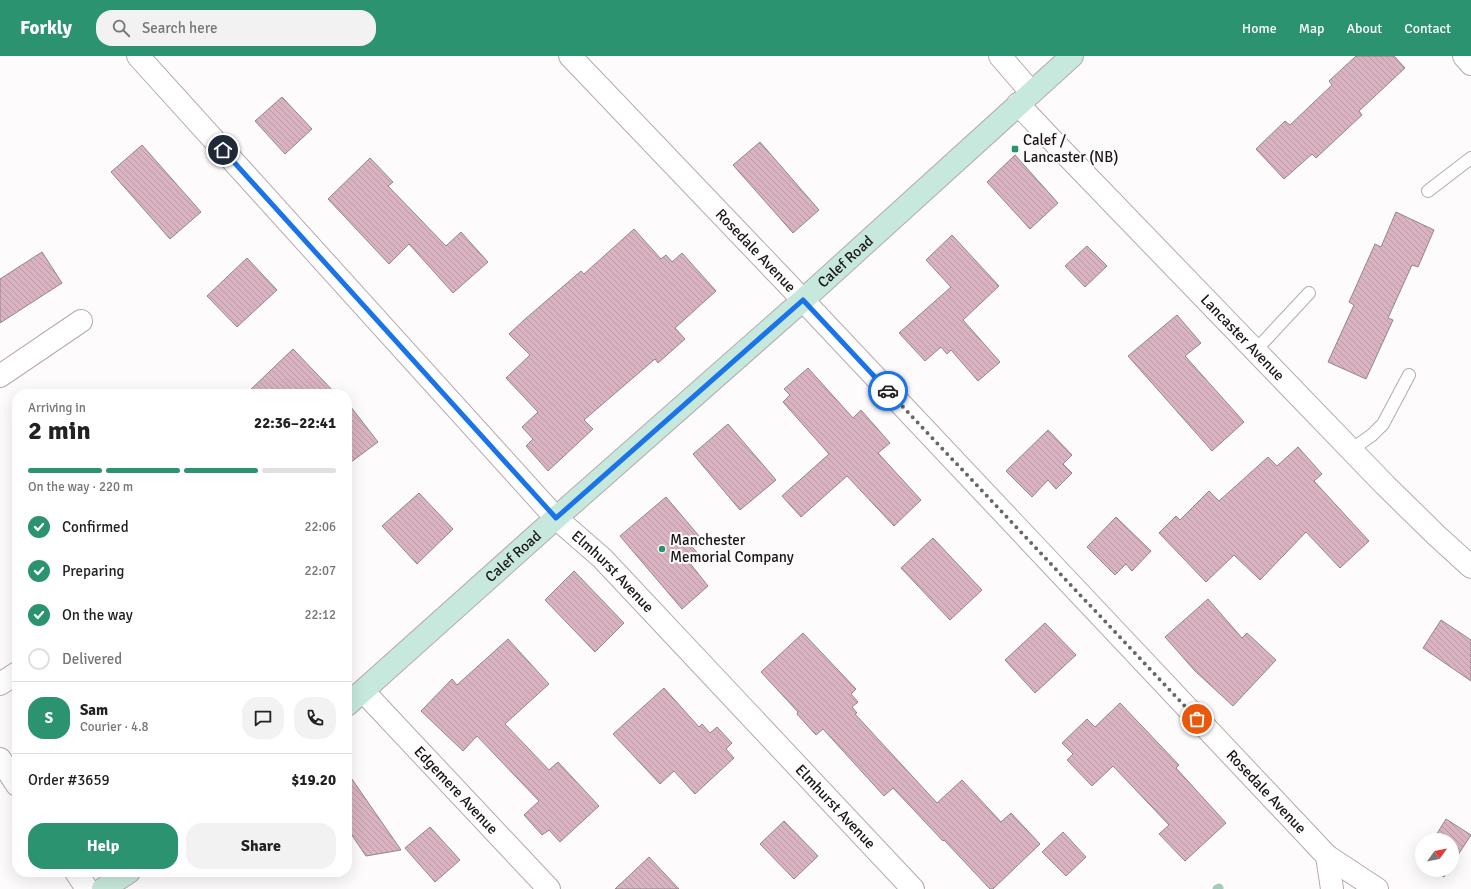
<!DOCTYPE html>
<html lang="en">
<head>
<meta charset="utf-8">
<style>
  :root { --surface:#fff; --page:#f2f2f2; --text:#222; --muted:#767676; --line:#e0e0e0; --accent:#2b9370 }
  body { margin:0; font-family:Signika,sans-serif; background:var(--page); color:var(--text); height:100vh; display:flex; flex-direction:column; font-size:15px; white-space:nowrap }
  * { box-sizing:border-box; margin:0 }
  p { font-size:13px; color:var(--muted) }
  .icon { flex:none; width:22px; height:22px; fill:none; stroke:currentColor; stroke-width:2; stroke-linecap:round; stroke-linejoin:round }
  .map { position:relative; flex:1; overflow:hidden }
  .drawer { position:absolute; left:12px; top:333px; width:340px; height:488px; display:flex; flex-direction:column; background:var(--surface); border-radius:16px; box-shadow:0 4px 16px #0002 }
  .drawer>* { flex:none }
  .needle { width:26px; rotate:57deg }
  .tools { position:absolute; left:1415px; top:777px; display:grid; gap:8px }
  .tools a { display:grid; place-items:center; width:44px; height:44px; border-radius:50%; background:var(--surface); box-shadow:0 4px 16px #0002; font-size:20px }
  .pin { position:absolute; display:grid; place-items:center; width:34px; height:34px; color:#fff; margin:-17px; border:2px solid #fff; border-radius:50%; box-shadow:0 1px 4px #0007 }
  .courier { position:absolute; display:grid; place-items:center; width:40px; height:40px; margin:-20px; border:3px solid #1a73e8; border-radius:50%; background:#fff; color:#222; box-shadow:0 1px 5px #0007 }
  .head em { font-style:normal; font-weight:700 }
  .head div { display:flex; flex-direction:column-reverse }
  .head { display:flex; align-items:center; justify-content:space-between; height:68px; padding:0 16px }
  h1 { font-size:26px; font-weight:700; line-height:30px }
  .bar { display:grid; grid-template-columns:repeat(4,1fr); gap:6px 4px; align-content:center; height:48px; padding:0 16px }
  .bar i { height:5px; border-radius:3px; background:var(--line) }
  .bar .active { background:var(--accent) }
  .bar p { grid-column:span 4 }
  .line { display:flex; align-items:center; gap:10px; padding:0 16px; border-top:1px solid var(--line) }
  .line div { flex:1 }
  .round { display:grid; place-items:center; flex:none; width:42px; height:42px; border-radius:16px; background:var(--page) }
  ol { padding:0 16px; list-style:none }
  li { display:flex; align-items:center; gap:12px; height:44px }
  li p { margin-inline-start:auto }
  li .icon { padding:4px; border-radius:50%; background:var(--accent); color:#fff; stroke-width:4 }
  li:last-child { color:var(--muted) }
  li i { width:22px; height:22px; border:2px solid var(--line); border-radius:50% }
  .primary-button { display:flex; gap:8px; margin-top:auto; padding:8px 16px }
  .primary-button a { flex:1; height:46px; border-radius:16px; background:var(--accent); color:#fff; font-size:16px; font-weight:700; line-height:46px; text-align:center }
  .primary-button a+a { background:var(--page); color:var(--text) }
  header { display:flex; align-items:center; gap:24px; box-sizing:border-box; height:56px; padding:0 20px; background:var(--accent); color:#fff }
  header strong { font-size:19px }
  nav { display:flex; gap:22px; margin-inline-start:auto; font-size:14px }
  .search { width:280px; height:36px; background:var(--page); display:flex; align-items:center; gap:10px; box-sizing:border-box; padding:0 14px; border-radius:16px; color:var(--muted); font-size:15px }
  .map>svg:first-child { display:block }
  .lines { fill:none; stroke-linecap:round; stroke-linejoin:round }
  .stream { stroke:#a4cbb9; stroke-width:9 }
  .building { fill:url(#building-back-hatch); stroke:#93858a }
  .service-casing { stroke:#b7a9ae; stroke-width:14 }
  .minor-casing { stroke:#b7a9ae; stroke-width:24 }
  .secondary-casing { stroke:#b7a9ae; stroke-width:24 }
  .service { stroke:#fff; stroke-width:12 }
  .minor { stroke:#fff; stroke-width:22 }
  .secondary { stroke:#c7e8dc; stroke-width:22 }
  .done { stroke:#6a6668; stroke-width:4; stroke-dasharray:0 7.2 }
  .route { stroke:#1a73e8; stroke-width:5 }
  .poi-dot { fill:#2b9370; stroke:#fefbfc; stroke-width:1.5 }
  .labels { text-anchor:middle; stroke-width:4; stroke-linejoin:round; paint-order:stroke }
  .poi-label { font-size:15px; fill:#1b1618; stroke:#fefbfc; text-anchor:start }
  .street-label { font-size:15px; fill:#1b1618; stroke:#fefbfc }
</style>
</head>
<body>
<header>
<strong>Forkly</strong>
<div class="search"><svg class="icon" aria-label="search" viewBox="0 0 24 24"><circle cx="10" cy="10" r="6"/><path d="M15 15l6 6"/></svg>Search here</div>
<nav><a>Home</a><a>Map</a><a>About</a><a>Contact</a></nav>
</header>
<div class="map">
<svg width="1471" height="833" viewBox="0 0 1471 833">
  <defs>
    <pattern id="building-back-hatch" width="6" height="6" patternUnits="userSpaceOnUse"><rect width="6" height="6" fill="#d9b3c1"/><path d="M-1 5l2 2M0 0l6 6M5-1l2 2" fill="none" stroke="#ba99a5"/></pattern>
  </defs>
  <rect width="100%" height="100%" fill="#fefbfc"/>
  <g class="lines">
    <path class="stream" d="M1217 833 1219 832"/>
  </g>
  <g class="building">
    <path d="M1356 0H1394L1405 12 1359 55 1362 59 1316 102 1312 98 1284 123 1256 93 1285 65 1290 69 1332 29 1329 25Z"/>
    <path d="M282 41 312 73 285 98 255 65Z"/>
    <path d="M760 86 819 154 793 177 733 109Z"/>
    <path d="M142 89 201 156 170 183 111 116Z"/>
    <path d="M1015 99 1058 147 1030 173 987 126Z"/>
    <path d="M370 102 393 126 388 130 446 190 461 176 488 206 453 237 409 188 389 208 328 143Z"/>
    <path d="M1396 156 1434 174 1418 211 1412 209 1388 262 1393 264 1366 323 1328 306 1354 249 1349 246 1375 188 1381 191Z"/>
    <path d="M634 173 661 203 666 199 672 206 682 197 716 235 675 272 685 283 658 307 655 303 584 364 593 373 548 415 526 390 533 383 522 371 538 356 506 322 530 299 509 278 524 264 581 215 584 218Z"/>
    <path d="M952 179 999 230 963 264 1000 306 978 325 951 294 947 298 941 291 925 305 899 277 951 231 926 204Z"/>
    <path d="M1087 190 1107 210 1085 231 1065 210Z"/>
    <path d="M42 196 62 227 0 267V223Z"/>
    <path d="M247 202 277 234 237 271 207 240Z"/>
    <path d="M1177 259 1201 287 1185 300 1244 366 1212 395 1128 300Z"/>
    <path d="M293 293 336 338H246Z"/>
    <path d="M808 312 853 362 861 354 890 387 878 397 921 444 894 470 847 420 801 461 782 440 829 398 783 346 790 339 784 333Z"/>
    <path d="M347 346 378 386 347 409Z"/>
    <path d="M728 368 776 424 740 454 693 398Z"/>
    <path d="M1048 374 1072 399 1063 408 1072 417 1056 433 1048 424 1032 441 1006 415Z"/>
    <path d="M1298 391 1322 418 1314 425 1369 485 1340 512 1306 476 1260 524 1234 499 1206 526 1159 477 1176 460 1180 464 1209 435 1219 445 1268 401 1277 410Z"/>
    <path d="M419 437 453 473 417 508 382 470Z"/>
    <path d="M666 441 699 480 690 488 698 498 689 506 708 530 682 553 620 480Z"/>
    <path d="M1116 461 1151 495 1132 515 1126 508 1115 519 1087 491Z"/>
    <path d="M933 482 982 534 950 564 901 512Z"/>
    <path d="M574 515 624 567 595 596 545 544Z"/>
    <path d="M1208 543 1242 582 1247 577 1276 604 1233 650 1195 615 1165 581Z"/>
    <path d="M1441 564 1471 584V625L1423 592Z"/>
    <path d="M1045 567 1076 599 1035 637 1005 604Z"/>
    <path d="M803 577 856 633 851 638 858 646 852 651 857 657 855 658 937 747 962 724 1001 766 1011 757 1040 788 993 833H990L944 784 943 785 893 732 884 740 823 673 816 679 797 658 798 656 761 616Z"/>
    <path d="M508 583 549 628 505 668 549 714 558 706 599 750 560 786 549 774 542 779 524 759 539 745 477 680 463 695 421 655 452 623 457 629Z"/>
    <path d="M664 632 699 671 702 668 710 677 717 671 732 687 726 693 734 702 695 738 674 715 660 728 613 678Z"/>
    <path d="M1120 647 1179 709 1176 712 1226 767 1185 805 1159 778 1169 769 1113 710 1092 730 1067 704 1073 698 1062 687 1087 663 1095 671Z"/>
    <path d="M347 716 401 794 366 800 347 772Z"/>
    <path d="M1446 763 1471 779 1452 808V784H1433Z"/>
    <path d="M784 765 818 800 794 823 760 788Z"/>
    <path d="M430 771 460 804 435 826 405 792Z"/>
    <path d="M1063 776 1086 801 1066 820 1042 796Z"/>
    <path d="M649 801 679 833H615Z"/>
    <path d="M1433 814H1448L1444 821Z"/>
  </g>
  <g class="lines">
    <defs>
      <g id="service">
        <path d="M1428 135 1471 102"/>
        <path d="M1255 295 1309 237"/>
        <path d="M1351 394 1372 379 1383 368 1409 319"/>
      </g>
      <g id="minor">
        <path id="s1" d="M138 0 556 462 602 502 913 833"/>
        <path id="s2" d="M570 0 783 223 1327 800 1377 833"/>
        <path d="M1000 0 1031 36"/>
        <path d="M1464 0 1471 8"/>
        <path id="s3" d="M1018 48 1051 83 1385 429 1436 479 1471 511"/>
        <path d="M0 320 81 265"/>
        <path d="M0 628 17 617"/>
        <path id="s4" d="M363 635 549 833"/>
        <path d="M0 703 17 729"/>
        <path d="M1327 800 1332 833"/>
        <path d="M76 816 87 833"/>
      </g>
      <g id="secondary">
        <path id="s5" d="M347 649 556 462 803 244 1072 0"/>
        <path d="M103 833 129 816"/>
      </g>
    </defs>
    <use href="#service" class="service-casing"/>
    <use href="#minor" class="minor-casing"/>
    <use href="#secondary" class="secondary-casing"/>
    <use href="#service" class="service"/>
    <use href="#minor" class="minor"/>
    <use href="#secondary" class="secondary"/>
  </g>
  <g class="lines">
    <path class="done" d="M888 335 1197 663"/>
    <path class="route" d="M223 94 556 462 803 244 888 335"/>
  </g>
  <g class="poi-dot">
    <rect x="1011" y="89" width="8" height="8" rx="2"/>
    <circle cx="662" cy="493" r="4"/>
  </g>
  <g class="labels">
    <g class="poi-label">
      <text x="1023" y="89">Calef /<tspan x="1023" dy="17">Lancaster (NB)</tspan></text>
      <text x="670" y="489">Manchester<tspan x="670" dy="17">Memorial Company</tspan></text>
    </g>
    <g class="street-label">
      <text dy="5" stroke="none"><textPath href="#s2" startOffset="269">Rosedale Avenue</textPath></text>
      <text dy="5" stroke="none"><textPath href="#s5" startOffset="667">Calef Road</textPath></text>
      <text dy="5" stroke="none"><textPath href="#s3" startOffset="324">Lancaster Avenue</textPath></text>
      <text dy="5" stroke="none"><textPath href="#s5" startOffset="223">Calef Road</textPath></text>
      <text dy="5" stroke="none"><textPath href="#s1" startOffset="701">Elmhurst Avenue</textPath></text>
      <text dy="5" stroke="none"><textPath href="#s4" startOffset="136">Edgemere Avenue</textPath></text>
      <text dy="5" stroke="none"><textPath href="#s2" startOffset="1013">Rosedale Avenue</textPath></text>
      <text dy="5" stroke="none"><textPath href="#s1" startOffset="1025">Elmhurst Avenue</textPath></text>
    </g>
  </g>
</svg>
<div class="tools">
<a><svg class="needle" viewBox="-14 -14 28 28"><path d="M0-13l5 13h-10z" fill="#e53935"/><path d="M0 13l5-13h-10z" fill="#767676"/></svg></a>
</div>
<div class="pin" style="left:1197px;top:663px;background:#ea580c"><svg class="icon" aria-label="bag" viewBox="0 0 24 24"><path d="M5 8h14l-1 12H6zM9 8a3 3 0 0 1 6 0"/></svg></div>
<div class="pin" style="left:223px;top:94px;background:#1f2937"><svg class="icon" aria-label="home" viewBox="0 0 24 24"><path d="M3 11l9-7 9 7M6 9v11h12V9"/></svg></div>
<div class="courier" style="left:888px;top:335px"><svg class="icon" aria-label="car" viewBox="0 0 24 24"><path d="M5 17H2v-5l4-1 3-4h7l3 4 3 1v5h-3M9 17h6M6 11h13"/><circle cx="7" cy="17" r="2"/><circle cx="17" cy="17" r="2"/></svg></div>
<section class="drawer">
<div class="head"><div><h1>2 min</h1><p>Arriving in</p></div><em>22:36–22:41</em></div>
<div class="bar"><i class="active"></i><i class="active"></i><i class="active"></i><i></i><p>On the way · 220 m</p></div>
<ol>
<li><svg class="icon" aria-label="check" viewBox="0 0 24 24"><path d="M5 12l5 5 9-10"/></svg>Confirmed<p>22:06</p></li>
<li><svg class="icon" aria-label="check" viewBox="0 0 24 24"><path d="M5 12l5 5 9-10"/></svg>Preparing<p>22:07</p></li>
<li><svg class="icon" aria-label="check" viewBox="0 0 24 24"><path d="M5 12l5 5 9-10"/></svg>On the way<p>22:12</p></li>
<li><i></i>Delivered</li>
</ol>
<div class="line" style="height:72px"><b class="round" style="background:var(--accent);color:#fff">S</b><div><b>Sam</b><p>Courier · 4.8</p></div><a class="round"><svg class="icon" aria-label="chat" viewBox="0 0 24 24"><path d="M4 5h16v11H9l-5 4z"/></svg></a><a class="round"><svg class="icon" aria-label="phone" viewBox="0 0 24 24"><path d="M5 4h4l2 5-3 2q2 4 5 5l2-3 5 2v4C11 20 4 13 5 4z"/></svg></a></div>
<div class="line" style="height:52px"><div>Order #3659</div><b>$19.20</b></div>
<div class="primary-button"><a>Help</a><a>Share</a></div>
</section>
</div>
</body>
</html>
